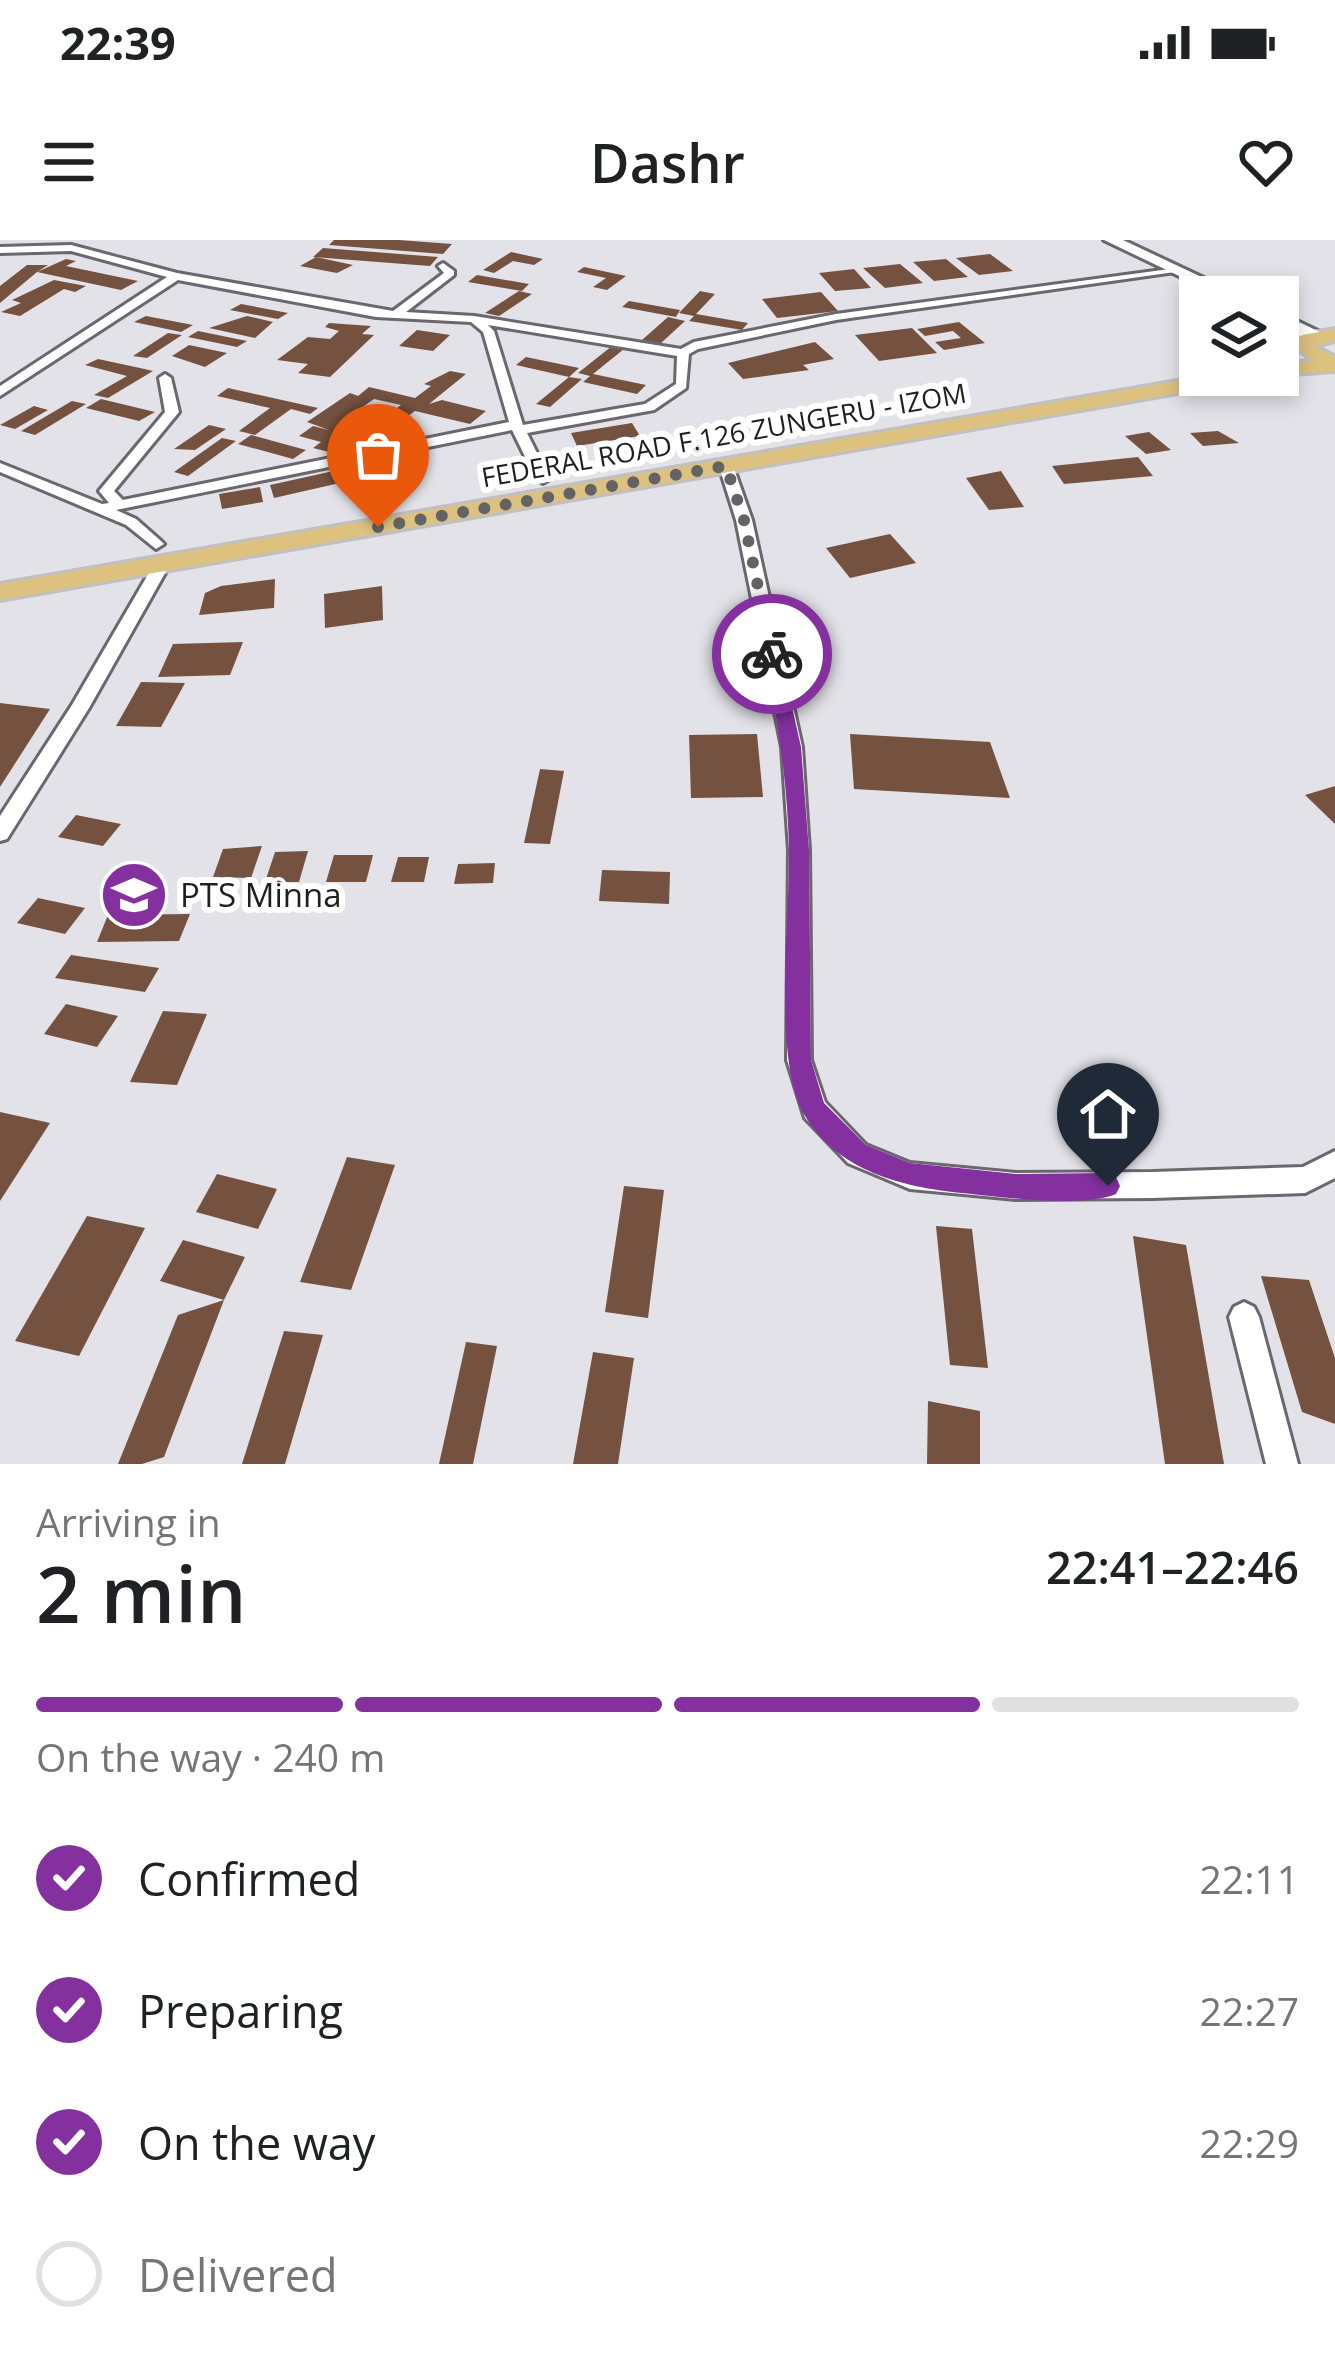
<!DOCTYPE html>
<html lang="en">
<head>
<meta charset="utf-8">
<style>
  :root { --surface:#fff; --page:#f2f2f2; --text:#202124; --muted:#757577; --line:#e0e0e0; --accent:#84309f }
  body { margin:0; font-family:"Open Sans",sans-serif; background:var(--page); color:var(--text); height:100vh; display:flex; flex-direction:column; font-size:45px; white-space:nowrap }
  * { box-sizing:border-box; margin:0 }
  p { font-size:39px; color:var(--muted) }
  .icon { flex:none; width:66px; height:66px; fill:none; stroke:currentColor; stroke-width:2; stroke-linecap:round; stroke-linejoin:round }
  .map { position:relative; height:1224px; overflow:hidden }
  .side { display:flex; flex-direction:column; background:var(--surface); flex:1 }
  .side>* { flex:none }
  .fabs { position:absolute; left:1179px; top:36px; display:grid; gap:24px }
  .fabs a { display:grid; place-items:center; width:120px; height:120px; border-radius:0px; background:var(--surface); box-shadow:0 6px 18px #0003; font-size:60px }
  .pin { position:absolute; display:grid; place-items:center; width:102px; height:102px; color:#fff; margin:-123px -51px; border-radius:50% 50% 50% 0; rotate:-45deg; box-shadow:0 0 12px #0007 }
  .pin .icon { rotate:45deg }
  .courier { position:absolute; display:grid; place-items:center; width:120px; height:120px; margin:-60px; border:9px solid #84309f; border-radius:50%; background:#fff; color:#222; box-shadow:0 3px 15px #0007 }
  .head em { font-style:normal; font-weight:600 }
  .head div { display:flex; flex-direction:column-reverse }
  .head { display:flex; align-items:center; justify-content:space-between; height:204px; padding:0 36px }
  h1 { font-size:78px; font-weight:600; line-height:90px }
  .bar { display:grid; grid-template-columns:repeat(4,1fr); gap:18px 12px; align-content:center; height:144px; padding:0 36px }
  .bar i { height:15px; border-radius:9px; background:var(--line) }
  .bar .active { background:var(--accent) }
  .bar p { grid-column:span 4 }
  ol { padding:0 36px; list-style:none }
  li { display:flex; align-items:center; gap:36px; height:132px }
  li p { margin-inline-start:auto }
  li .icon { padding:12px; border-radius:50%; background:var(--accent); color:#fff; stroke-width:4 }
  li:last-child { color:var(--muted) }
  li i { width:66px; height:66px; border:6px solid var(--line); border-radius:50% }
  .status { display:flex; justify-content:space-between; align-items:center; height:84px; padding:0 60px; background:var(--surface); direction:ltr }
  .status svg { height:33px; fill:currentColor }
  header { display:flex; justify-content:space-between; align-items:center; height:156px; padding:0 36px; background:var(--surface); font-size:54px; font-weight:600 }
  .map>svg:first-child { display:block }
  .building { fill:#755240 }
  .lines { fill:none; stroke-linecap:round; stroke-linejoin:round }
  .street-casing { stroke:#6a686e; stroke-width:6 }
  .secondary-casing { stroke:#6a686e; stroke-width:6 }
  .primary-casing { stroke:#c0c0c1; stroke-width:6 }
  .street { fill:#fff; fill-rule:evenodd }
  .secondary { fill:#fff; fill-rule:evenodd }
  .primary { fill:#ddc17f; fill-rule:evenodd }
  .route { fill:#84309f }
  .done { stroke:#636366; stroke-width:12; stroke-dasharray:0 21.6 }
  .labels { text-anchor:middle; stroke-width:12; stroke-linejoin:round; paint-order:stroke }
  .far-street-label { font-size:27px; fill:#1e1e20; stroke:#fff }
  .poi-label { font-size:33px; fill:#1e1e20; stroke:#fff; text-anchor:start }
</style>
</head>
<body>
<div class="status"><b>22:39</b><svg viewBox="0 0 49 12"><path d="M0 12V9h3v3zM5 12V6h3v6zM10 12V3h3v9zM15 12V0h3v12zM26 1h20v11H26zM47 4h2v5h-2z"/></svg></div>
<header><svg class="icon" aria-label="menu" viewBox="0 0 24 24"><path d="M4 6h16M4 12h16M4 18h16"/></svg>Dashr<svg class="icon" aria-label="heart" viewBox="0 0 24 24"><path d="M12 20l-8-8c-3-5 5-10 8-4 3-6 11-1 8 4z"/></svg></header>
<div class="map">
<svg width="1335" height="1224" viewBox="0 0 1335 1224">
  <rect width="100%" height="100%" fill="#e3e2e8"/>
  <g class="building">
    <path d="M334 0H399L452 4 443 14 329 5Z"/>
    <path d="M323 8 438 17 430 26 313 17Z"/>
    <path d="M511 12 543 19 534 25 513 21 494 33 483 30Z"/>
    <path d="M990 14 1013 31 979 35 956 18Z"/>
    <path d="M316 17 353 25 337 33 300 26Z"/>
    <path d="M66 19 76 21 66 26 138 41 121 50 37 32 0 63V46L27 25H48L37 32Z"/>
    <path d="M946 19 968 37 934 41 913 22Z"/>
    <path d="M900 24 923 43 885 48 863 28Z"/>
    <path d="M584 27 626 36 607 50 593 47 606 38 577 32Z"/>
    <path d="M854 29 871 48 835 51 819 33Z"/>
    <path d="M477 35 529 44 522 51 468 42Z"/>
    <path d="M54 40 86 46 75 52 64 49 20 76 1 72 21 63 12 60Z"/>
    <path d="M519 51 532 54 499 76 485 73Z"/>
    <path d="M700 51 715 54 696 74 748 83 742 90 689 81 694 76 679 73Z"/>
    <path d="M821 52 838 71 777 78 762 59Z"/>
    <path d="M629 61 680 70 676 77 622 67Z"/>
    <path d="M241 64 288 73 278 79 230 70Z"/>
    <path d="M146 76 193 85 181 92 134 82Z"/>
    <path d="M247 76 273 82 255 98 209 88Z"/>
    <path d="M668 77 685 81 660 104 642 100Z"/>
    <path d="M959 82 985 103 944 110 935 102 961 98 953 91 925 96 917 89Z"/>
    <path d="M329 83 371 86 362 94 374 95 330 137 298 133 308 124 277 120 308 97 330 99 339 91 325 87Z"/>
    <path d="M912 88 937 113 879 121 855 95Z"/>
    <path d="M417 90 450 95 433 111 399 106Z"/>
    <path d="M198 91 247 101 237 107 188 97Z"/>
    <path d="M168 93 182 95 147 118 133 116Z"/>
    <path d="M815 102 834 119 803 125 809 130 743 139 728 123Z"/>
    <path d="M189 105 227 113 205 127 172 116Z"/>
    <path d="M612 106 624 109 593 134 646 145 637 154 583 142 590 136 578 133Z"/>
    <path d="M526 117 579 128 569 137 516 125Z"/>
    <path d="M98 119 140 128 153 131 108 158 94 155 127 136 85 125Z"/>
    <path d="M450 131 466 134 429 164 442 160 486 171 470 184 415 171 376 199 360 196 401 165 374 159 344 180 361 185 331 203 338 205 329 212 313 208 321 202 299 196 313 186 329 190 307 182 350 153 358 156 369 147 415 158 431 146 424 144Z"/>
    <path d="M569 137 582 139 550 167 536 164Z"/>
    <path d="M228 148 318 168 310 174 291 169 255 195 239 191 270 168 217 156Z"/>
    <path d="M101 159 155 172 139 181 86 168Z"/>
    <path d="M72 161 86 164 35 195 21 191Z"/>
    <path d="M34 166 48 170 15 189 0 185Z"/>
    <path d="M632 183 640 196 577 206 571 193Z"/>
    <path d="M209 185 226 189 195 210 174 209Z"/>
    <path d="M1218 191 1239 203 1203 206 1190 193Z"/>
    <path d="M1149 192 1171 210 1146 214 1125 196Z"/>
    <path d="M251 195 306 210 293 219 238 204Z"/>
    <path d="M222 198 236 201 188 236 174 232Z"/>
    <path d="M1138 217 1153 236 1064 244 1052 226Z"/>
    <path d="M338 230 344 242 274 258 270 245Z"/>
    <path d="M1001 231 1024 267 989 270 966 238Z"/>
    <path d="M260 247 263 262 222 269 219 254Z"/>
    <path d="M890 294 916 323 850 338 826 308Z"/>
    <path d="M275 339 274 368 199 375 205 353 221 346Z"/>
    <path d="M382 346 383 380 325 388 324 354Z"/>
    <path d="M243 402 230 435 158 437 173 404Z"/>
    <path d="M141 442 185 443 161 487 116 486Z"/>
    <path d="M0 463 50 469 0 547Z"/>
    <path d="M757 494 763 557 691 558 689 495Z"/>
    <path d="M850 494 990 502 1010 558 854 549Z"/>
    <path d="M540 529 564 531 550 604 524 603Z"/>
    <path d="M1335 546V584L1305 555Z"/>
    <path d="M76 575 121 584 103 606 58 597Z"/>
    <path d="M262 606 251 638 213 637 223 609Z"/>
    <path d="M308 611 299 642H265L275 612Z"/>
    <path d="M334 615H373L366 642H326Z"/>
    <path d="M398 617H429L424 642H391Z"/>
    <path d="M495 623 493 643 454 644 458 624Z"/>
    <path d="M602 630 670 632 669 664 599 661Z"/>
    <path d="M38 658 85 668 65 694 17 683Z"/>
    <path d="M190 674 179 701 97 702 108 675Z"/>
    <path d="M71 715 159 728 145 752 55 738Z"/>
    <path d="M66 764 118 776 97 807 44 794Z"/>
    <path d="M163 771 207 774 177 845 130 842Z"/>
    <path d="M0 872 50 883 0 961Z"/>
    <path d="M347 917 395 925 351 1050 300 1042Z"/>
    <path d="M217 934 277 949 258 989 196 972Z"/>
    <path d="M624 946 664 950 648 1078 605 1072Z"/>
    <path d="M87 976 145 988 79 1116 15 1101Z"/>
    <path d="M936 986 972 989 988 1128 950 1125Z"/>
    <path d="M1133 996 1186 1005 1224 1224H1165Z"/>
    <path d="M183 1000 245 1017 224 1060 160 1041Z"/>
    <path d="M1261 1036 1309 1040 1335 1118V1184L1302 1172Z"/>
    <path d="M224 1060 164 1217 142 1224H118L178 1075Z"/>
    <path d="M284 1091 323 1095 285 1224H242Z"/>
    <path d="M466 1102 497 1106 473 1224H439Z"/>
    <path d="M593 1112 634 1118 618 1224H573Z"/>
    <path d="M928 1161 980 1171V1224H927Z"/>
  </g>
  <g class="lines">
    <defs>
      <g id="street">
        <path d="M71 5 177 33 393 71 444 33 438 26 443 23 454 31V35L406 72 474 76 681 109 694 102 836 74 1177 28 1182 31 836 80 698 109 689 114 686 148 654 170 527 193 550 239 543 243 536 239 512 190 116 270 136 279 161 301 164 304 156 309 126 285 0 232V223L102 264 109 263 99 251 165 172 159 138 165 134 171 138 179 172 114 251 123 260 509 182 483 92 471 82 376 77 178 40 0 156V146L167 37 71 11 0 13V7ZM488 85 677 116 676 144 645 164 523 185 494 91Z"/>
        <path d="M726 222 733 226 752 280 802 507 809 610 811 820 825 862 866 905 910 923 1016 933 1153 932 1303 927 1335 911V938L1305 953 1153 958 1016 959 910 949 848 923 805 878 787 820 789 610 782 507 736 280 719 226Z"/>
        <path d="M161 321 169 326 89 468 7 599 0 601V576L72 465 153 326Z"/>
        <path d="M1244 1062 1254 1067 1259 1077 1298 1224H1266L1229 1077 1234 1067Z"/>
      </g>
      <g id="secondary">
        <path d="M1104 0H1123L1244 57H1223Z"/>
        <path d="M1278 72 1322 93 1324 97 1310 101 1278 84Z"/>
      </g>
      <g id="primary">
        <path d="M1335 89V101L1315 106 1335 117V131L1278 135V123L1314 121 1296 108 1302 95Z"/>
        <path d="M1212 135H1256L1246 141 0 360V344Z"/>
      </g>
    </defs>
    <use href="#street" class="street-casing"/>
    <use href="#secondary" class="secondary-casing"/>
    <use href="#primary" class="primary-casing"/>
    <use href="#street" class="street"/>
    <use href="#secondary" class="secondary"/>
    <use href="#primary" class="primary"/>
  </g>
  <path class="route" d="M772 408 780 414 801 507 809 610 811 820 824 863 866 905 910 923 1016 934 1108 933 1116 937 1120 946 1116 954C1084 968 999 957 962 953 902 947 838 931 805 876 772 821 790 679 789 613 788 545 778 480 764 414Z"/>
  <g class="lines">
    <path class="done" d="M378 287 726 226 744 280 772 414"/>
  </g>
  <defs>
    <symbol id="university-disc" viewBox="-11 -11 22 22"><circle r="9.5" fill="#84309f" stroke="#fff"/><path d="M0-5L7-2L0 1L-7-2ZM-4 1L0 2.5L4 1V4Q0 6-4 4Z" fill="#fff"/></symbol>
  </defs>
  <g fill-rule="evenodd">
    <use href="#university-disc" x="96" y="617" width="76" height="76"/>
  </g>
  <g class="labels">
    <g class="far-street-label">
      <text transform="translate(724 196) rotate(-10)" y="9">FEDERAL ROAD F.126 ZUNGERU - IZOM</text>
    </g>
    <g class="poi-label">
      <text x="180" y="667">PTS Minna</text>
    </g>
  </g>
</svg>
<div class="fabs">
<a><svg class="icon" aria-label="layers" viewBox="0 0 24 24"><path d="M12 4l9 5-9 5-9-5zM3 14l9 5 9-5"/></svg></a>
</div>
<div class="pin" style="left:378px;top:287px;background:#ea580c"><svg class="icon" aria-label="bag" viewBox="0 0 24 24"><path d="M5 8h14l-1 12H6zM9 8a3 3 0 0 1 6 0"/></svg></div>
<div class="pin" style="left:1108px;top:946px;background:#1f2937"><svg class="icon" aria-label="home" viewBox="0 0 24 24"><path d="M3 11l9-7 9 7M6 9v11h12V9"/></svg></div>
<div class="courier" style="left:772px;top:414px"><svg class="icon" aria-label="bike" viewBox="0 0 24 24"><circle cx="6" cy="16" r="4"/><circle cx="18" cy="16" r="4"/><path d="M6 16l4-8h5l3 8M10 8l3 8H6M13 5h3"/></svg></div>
</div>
<section class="side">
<div class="head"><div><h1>2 min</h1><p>Arriving in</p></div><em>22:41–22:46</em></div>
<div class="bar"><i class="active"></i><i class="active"></i><i class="active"></i><i></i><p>On the way · 240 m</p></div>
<ol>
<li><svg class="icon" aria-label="check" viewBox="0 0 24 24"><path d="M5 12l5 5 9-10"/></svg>Confirmed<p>22:11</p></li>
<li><svg class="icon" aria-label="check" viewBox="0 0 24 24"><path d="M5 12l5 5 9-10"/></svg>Preparing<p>22:27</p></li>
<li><svg class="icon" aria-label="check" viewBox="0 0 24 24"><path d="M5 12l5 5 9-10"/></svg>On the way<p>22:29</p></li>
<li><i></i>Delivered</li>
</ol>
</section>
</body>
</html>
